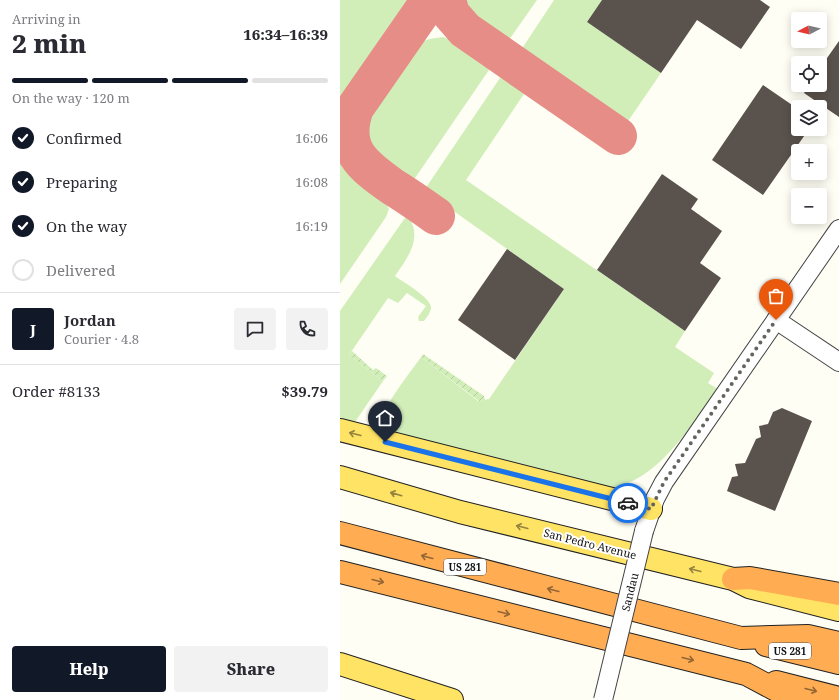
<!DOCTYPE html>
<html lang="en">
<head>
<meta charset="utf-8">
<style>
  :root { --surface:#fff; --page:#f2f2f3; --text:#2b2b33; --muted:#7c7c81; --line:#e1e1e2; --accent:#111827 }
  body { margin:0; font-family:"Noto Serif",serif; background:var(--page); color:var(--text); height:100vh; display:flex; flex-direction:column; font-size:15px; white-space:nowrap }
  * { box-sizing:border-box; margin:0 }
  p { font-size:13px; color:var(--muted) }
  .icon { flex:none; width:22px; height:22px; fill:none; stroke:currentColor; stroke-width:2; stroke-linecap:round; stroke-linejoin:round }
  .map { position:relative; flex:1; overflow:hidden }
  .side { display:flex; flex-direction:column; background:var(--surface); width:340px }
  .side>* { flex:none }
  .needle { width:26px; rotate:263deg }
  .tools { position:absolute; left:451px; top:12px; display:grid; gap:8px }
  .tools a { display:grid; place-items:center; width:36px; height:36px; border-radius:4px; background:var(--surface); box-shadow:0 2px 10px #0003; font-size:20px }
  .pin { position:absolute; display:grid; place-items:center; width:34px; height:34px; color:#fff; margin:-41px -17px; border-radius:50% 50% 50% 0; rotate:-45deg; box-shadow:0 0 4px #0007 }
  .pin .icon { rotate:45deg }
  .courier { position:absolute; display:grid; place-items:center; width:40px; height:40px; margin:-20px; border:3px solid #1a73e8; border-radius:50%; background:#fff; color:#222; box-shadow:0 1px 5px #0007 }
  .overview em { font-style:normal; font-weight:800 }
  .overview div { display:flex; flex-direction:column-reverse }
  .overview { display:flex; align-items:center; justify-content:space-between; height:68px; padding:0 12px }
  h1 { font-size:26px; font-weight:800; line-height:30px }
  .bar { display:grid; grid-template-columns:repeat(4,1fr); gap:6px 4px; align-content:center; height:48px; padding:0 12px }
  .bar i { height:5px; border-radius:3px; background:var(--line) }
  .bar .selected { background:var(--accent) }
  .bar p { grid-column:span 4 }
  .line { display:flex; align-items:center; gap:10px; padding:0 12px; border-top:1px solid var(--line) }
  .line div { flex:1 }
  .round { display:grid; place-items:center; flex:none; width:42px; height:42px; border-radius:4px; background:var(--page) }
  ol { padding:0 12px; list-style:none }
  li { display:flex; align-items:center; gap:12px; height:44px }
  li p { margin-inline-start:auto }
  li .icon { padding:4px; border-radius:50%; background:var(--accent); color:#fff; stroke-width:4 }
  li:last-child { color:var(--muted) }
  li i { width:22px; height:22px; border:2px solid var(--line); border-radius:50% }
  .button { display:flex; gap:8px; margin-top:auto; padding:8px 12px }
  .button a { flex:1; height:46px; border-radius:4px; background:var(--accent); color:#fff; font-size:16px; font-weight:800; line-height:46px; text-align:center }
  .button a+a { background:var(--page); color:var(--text) }
  main { display:flex; flex:1; min-height:0 }
  .map>svg:first-child { display:block }
  .grass { fill:#d1eeb9 }
  .garden { fill:url(#garden-furrows) }
  .lines { fill:none; stroke-linecap:round; stroke-linejoin:round }
  .taxiway { stroke:#e78d87; stroke-width:38 }
  .building { fill:#5a524c }
  .minor-casing { stroke:#444; stroke-width:20 }
  .major-casing { stroke:#222; stroke-width:24 }
  .highway-casing { stroke:#222; stroke-width:24 }
  .minor { stroke:#fff; stroke-width:18 }
  .major { stroke:#ffe364; stroke-width:22 }
  .highway { stroke:#ffac52; stroke-width:22 }
  .minor-bridge-casing { stroke:#444; stroke-width:20; stroke-linecap:butt }
  .minor-bridge { stroke:#fff; stroke-width:18 }
  .oneway { stroke:#94843f }
  .oneway2 { stroke:#946635 }
  .done { stroke:#646460; stroke-width:4; stroke-dasharray:0 7.2 }
  .route { stroke:#1a73e8; stroke-width:5 }
  .labels { text-anchor:middle; stroke-width:4; stroke-linejoin:round; paint-order:stroke }
  .shield { fill:#fff; stroke:#585858; stroke-width:1 }
  .shield-label { font-size:10px; font-weight:bold; fill:#111 }
  .street-label { font-size:11px; fill:#111; stroke:#fff }
</style>
</head>
<body>
<main>
<section class="side">
<div class="overview"><div><h1>2 min</h1><p>Arriving in</p></div><em>16:34–16:39</em></div>
<div class="bar"><i class="selected"></i><i class="selected"></i><i class="selected"></i><i></i><p>On the way · 120 m</p></div>
<ol>
<li><svg class="icon" aria-label="check" viewBox="0 0 24 24"><path d="M5 12l5 5 9-10"/></svg>Confirmed<p>16:06</p></li>
<li><svg class="icon" aria-label="check" viewBox="0 0 24 24"><path d="M5 12l5 5 9-10"/></svg>Preparing<p>16:08</p></li>
<li><svg class="icon" aria-label="check" viewBox="0 0 24 24"><path d="M5 12l5 5 9-10"/></svg>On the way<p>16:19</p></li>
<li><i></i>Delivered</li>
</ol>
<div class="line" style="height:72px"><b class="round" style="background:var(--accent);color:#fff">J</b><div><b>Jordan</b><p>Courier · 4.8</p></div><a class="round"><svg class="icon" aria-label="chat" viewBox="0 0 24 24"><path d="M4 5h16v11H9l-5 4z"/></svg></a><a class="round"><svg class="icon" aria-label="phone" viewBox="0 0 24 24"><path d="M5 4h4l2 5-3 2q2 4 5 5l2-3 5 2v4C11 20 4 13 5 4z"/></svg></a></div>
<div class="line" style="height:52px"><div>Order #8133</div><b>$39.79</b></div>
<div class="button"><a>Help</a><a>Share</a></div>
</section>
<div class="map">
<svg width="499" height="700" viewBox="0 0 499 700">
  <defs>
    <pattern id="garden-furrows" width="10" height="10" patternUnits="userSpaceOnUse"><rect width="10" height="10" fill="#d1eeb9"/><path d="M-1 1l2-2M0 10L10 0M9 11l2-2" fill="none" stroke="#b2cb9e"/></pattern>
  </defs>
  <rect width="100%" height="100%" fill="#fffef4"/>
  <g class="grass">
    <path d="M0 0H74L5 100 0 111Z"/>
    <path d="M119 0H197L166 44 162 43C146 31 124 20 119 0Z"/>
    <path d="M214 0H262L247 22 321 73 284 127 185 59 182 51 183 47Z"/>
    <path d="M103 37 120 43 121 42 153 64 71 184C56 174 31 163 24 145 21 138 21 128 24 121 27 110 72 48 82 42 89 38 96 38 103 37Z"/>
    <path d="M164 72 188 88 126 180 345 331 335 347 374 373 368 383 378 389C349 427 318 483 266 489L38 431C34 418 72 370 81 357L138 401 149 399 224 289 105 205 83 192Z"/>
    <path d="M0 154C3 159 5 166 8 171 20 187 42 190 49 209L46 217 0 284Z"/>
    <path d="M67 215C84 237 68 257 55 276 63 282 90 297 91 307 91 312 87 317 84 321H79L78 317 86 306 67 293 58 303 48 298 9 355 43 381 15 422 12 424 0 427V311Z"/>
  </g>
  <g class="garden">
    <path d="M12 351 33 370 36 368 47 376 43 381 9 355Z"/>
    <path d="M83 354 144 396 145 400 139 401 81 357Z"/>
  </g>
  <g class="lines">
    <g class="taxiway">
      <path d="M90 0 15 108C0 149 23 166 53 187 68 196 82 206 96 216"/>
      <path d="M107 0 111 14 125 30 278 136"/>
    </g>
  </g>
  <g class="building">
    <path d="M262 0H420L430 7 401 49 357 20 321 73 247 22Z"/>
    <path d="M499 41V117L464 93 469 85H480V68Z"/>
    <path d="M423 85 458 109V129H469L423 195 372 160Z"/>
    <path d="M322 174 358 199 351 209 382 231 360 263 381 278 345 331 257 270Z"/>
    <path d="M167 249 224 289 175 360 118 320Z"/>
    <path d="M442 408 472 421 435 511 387 491 392 477 398 476 395 464 405 463 416 439 421 437 419 426 428 424 433 412Z"/>
  </g>
  <g class="lines">
    <defs>
      <g id="minor">
        <path d="M436 320 499 362"/>
        <path d="M304 531 315 499 324 482 499 229"/>
      </g>
      <g id="major">
        <path d="M0 430 311 509"/>
        <path d="M0 477 120 512 393 579 409 587 499 610"/>
        <path d="M0 664 112 700"/>
      </g>
      <g id="highway">
        <path d="M0 533 401 638 468 636 499 643"/>
        <path d="M0 572 406 674 455 700"/>
        <path d="M393 579 410 578 499 594"/>
        <path d="M426 645 499 663"/>
        <path d="M436 682 499 698"/>
      </g>
    </defs>
    <use href="#minor" class="minor-casing"/>
    <use href="#major" class="major-casing"/>
    <use href="#highway" class="highway-casing"/>
    <use href="#minor" class="minor"/>
    <use href="#major" class="major"/>
    <use href="#highway" class="highway"/>
    <defs>
      <path id="minor-bridge" d="M263 700 304 531"/>
    </defs>
    <use href="#minor-bridge" class="minor-bridge-casing"/>
    <use href="#minor-bridge" class="minor-bridge"/>
  </g>
  <defs><path id="oneway-shaft" d="M-6 0H5M1.5-3L5.5 0L1.5 3" fill="none" stroke-width="1.6" stroke-linecap="round" stroke-linejoin="round"/></defs>
  <g class="oneway">
    <use href="#oneway-shaft" transform="translate(15 434) rotate(-166)"/>
    <use href="#oneway-shaft" transform="translate(56 494) rotate(-164)"/>
    <use href="#oneway-shaft" transform="translate(182 527) rotate(-166)"/>
    <use href="#oneway-shaft" transform="translate(355 570) rotate(-166)"/>
  </g>
  <g class="oneway2">
    <use href="#oneway-shaft" transform="translate(87 557) rotate(-165)"/>
    <use href="#oneway-shaft" transform="translate(38 581) rotate(14)"/>
    <use href="#oneway-shaft" transform="translate(213 590) rotate(-165)"/>
    <use href="#oneway-shaft" transform="translate(164 613) rotate(14)"/>
    <use href="#oneway-shaft" transform="translate(348 659) rotate(14)"/>
    <use href="#oneway-shaft" transform="translate(471 690) rotate(14)"/>
  </g>
  <g class="lines">
    <path class="done" d="M288 503 311 509 324 482 436 320"/>
    <path class="route" d="M45 442 288 503"/>
  </g>
  <g class="labels">
    <g class="shield">
      <rect x="104" y="559" width="42" height="16" rx="3"/>
      <rect x="429" y="643" width="42" height="16" rx="3"/>
    </g>
    <g class="shield-label">
      <text x="125" y="571">US 281</text>
      <text x="450" y="655">US 281</text>
    </g>
    <g class="street-label">
      <text transform="translate(250 544) rotate(14)" y="4">San Pedro Avenue</text>
      <text transform="translate(290 592) rotate(-76)" y="4">Sandau</text>
    </g>
  </g>
</svg>
<div class="tools">
<a><svg class="needle" viewBox="-14 -14 28 28"><path d="M0-13l5 13h-10z" fill="#e53935"/><path d="M0 13l5-13h-10z" fill="#7c7c81"/></svg></a>
<a><svg class="icon" aria-label="locate" viewBox="0 0 24 24"><circle cx="12" cy="12" r="6"/><path d="M12 2v4M12 18v4M2 12h4M18 12h4"/></svg></a>
<a><svg class="icon" aria-label="layers" viewBox="0 0 24 24"><path d="M12 4l9 5-9 5-9-5zM3 14l9 5 9-5"/></svg></a>
<a>+</a>
<a>−</a>
</div>
<div class="pin" style="left:436px;top:320px;background:#ea580c"><svg class="icon" aria-label="bag" viewBox="0 0 24 24"><path d="M5 8h14l-1 12H6zM9 8a3 3 0 0 1 6 0"/></svg></div>
<div class="pin" style="left:45px;top:442px;background:#1f2937"><svg class="icon" aria-label="home" viewBox="0 0 24 24"><path d="M3 11l9-7 9 7M6 9v11h12V9"/></svg></div>
<div class="courier" style="left:288px;top:503px"><svg class="icon" aria-label="car" viewBox="0 0 24 24"><path d="M5 17H2v-5l4-1 3-4h7l3 4 3 1v5h-3M9 17h6M6 11h13"/><circle cx="7" cy="17" r="2"/><circle cx="17" cy="17" r="2"/></svg></div>
</div>
</main>
</body>
</html>
